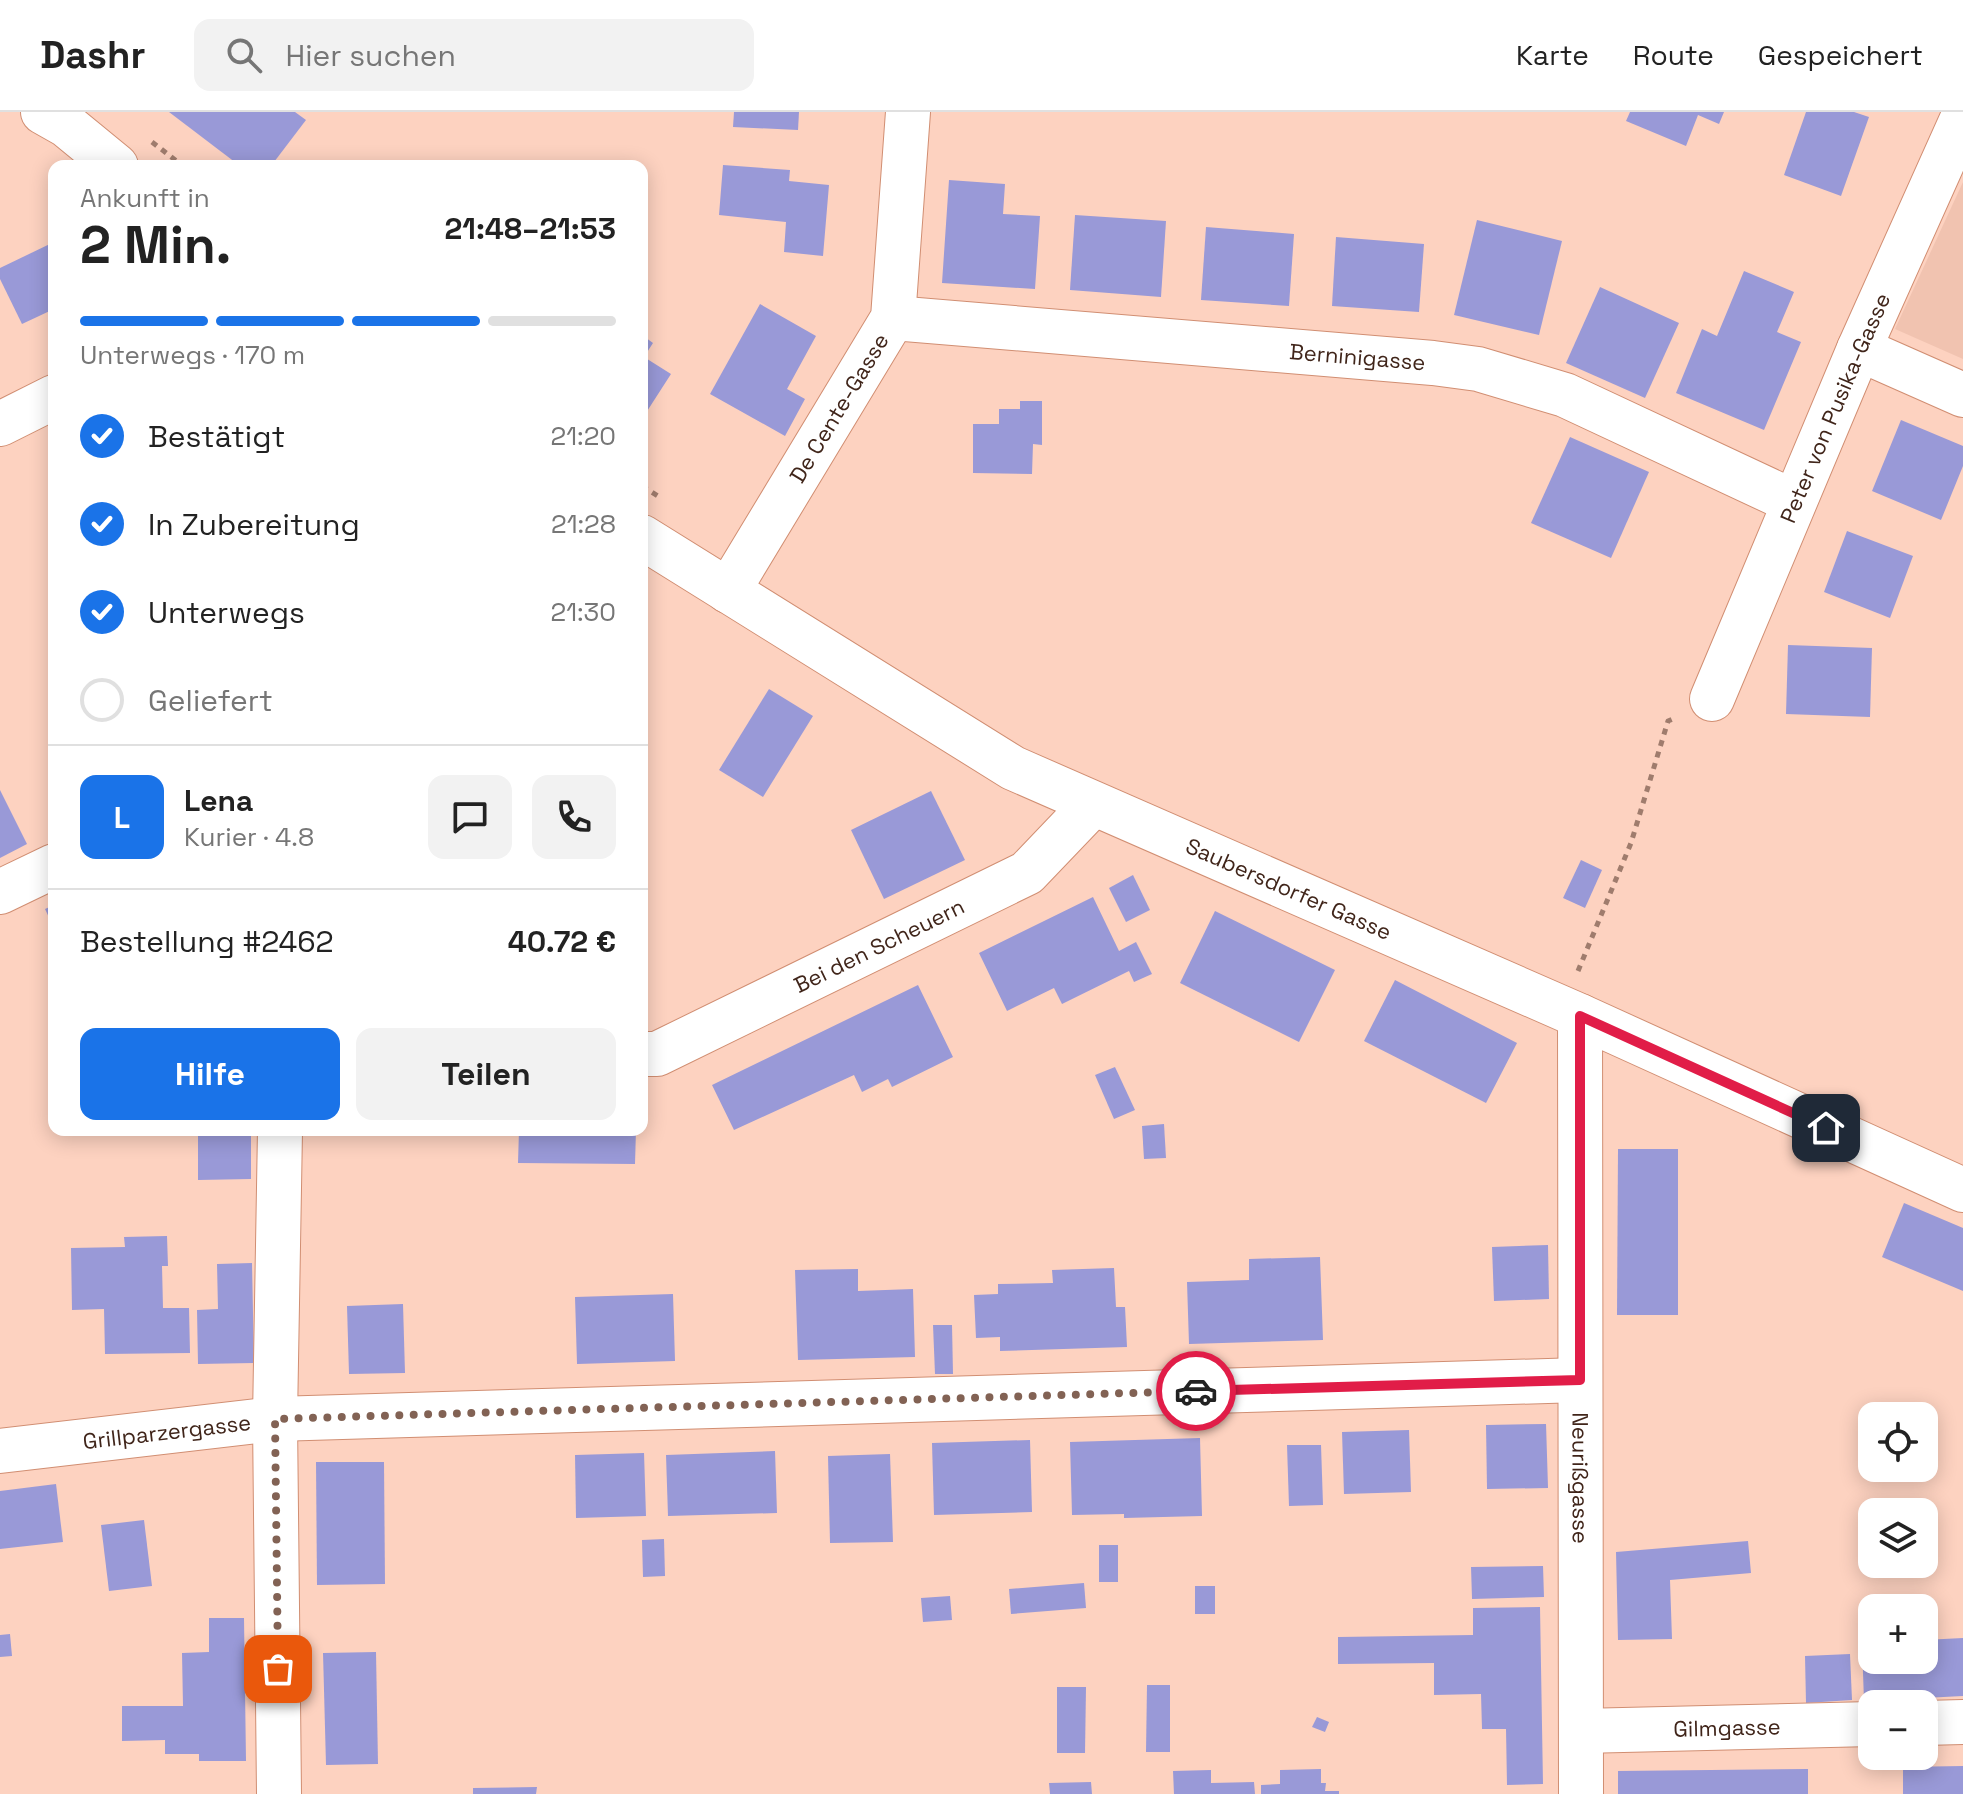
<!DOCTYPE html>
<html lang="de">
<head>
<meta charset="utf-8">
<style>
  :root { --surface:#fff; --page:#f2f2f2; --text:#222; --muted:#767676; --line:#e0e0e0; --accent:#1a73e8 }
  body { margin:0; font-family:"Space Grotesk",sans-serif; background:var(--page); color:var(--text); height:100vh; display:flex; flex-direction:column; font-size:30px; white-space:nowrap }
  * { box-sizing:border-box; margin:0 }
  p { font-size:26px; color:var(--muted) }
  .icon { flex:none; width:44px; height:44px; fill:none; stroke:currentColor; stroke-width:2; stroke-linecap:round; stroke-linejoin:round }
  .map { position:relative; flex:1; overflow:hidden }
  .details { position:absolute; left:48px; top:48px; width:600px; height:976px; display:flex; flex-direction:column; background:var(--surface); border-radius:16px; box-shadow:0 4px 20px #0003 }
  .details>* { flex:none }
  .tools { position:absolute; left:1858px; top:1290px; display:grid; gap:16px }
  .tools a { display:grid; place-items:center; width:80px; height:80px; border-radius:16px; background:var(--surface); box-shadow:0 4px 20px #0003; font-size:40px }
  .pin { position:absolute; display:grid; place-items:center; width:68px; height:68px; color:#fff; margin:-34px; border-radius:16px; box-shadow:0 4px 12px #0006 }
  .courier { position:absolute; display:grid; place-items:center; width:80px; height:80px; margin:-40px; border:6px solid #e11d48; border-radius:50%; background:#fff; color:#222; box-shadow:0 2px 10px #0007 }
  .summary em { font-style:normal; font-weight:700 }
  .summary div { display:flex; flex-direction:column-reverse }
  .summary { display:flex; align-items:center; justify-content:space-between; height:136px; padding:0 32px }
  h1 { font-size:52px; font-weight:700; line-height:60px }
  .bar { display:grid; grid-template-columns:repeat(4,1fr); gap:12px 8px; align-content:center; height:96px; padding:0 32px }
  .bar i { height:10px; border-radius:6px; background:var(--line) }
  .bar .on { background:var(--accent) }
  .bar p { grid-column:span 4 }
  .line { display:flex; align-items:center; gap:20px; padding:0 32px; border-top:2px solid var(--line) }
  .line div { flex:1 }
  .round { display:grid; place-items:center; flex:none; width:84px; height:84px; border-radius:16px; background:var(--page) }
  ol { padding:0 32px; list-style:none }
  li { display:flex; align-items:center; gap:24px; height:88px }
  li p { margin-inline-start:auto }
  li .icon { padding:8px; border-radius:50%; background:var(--accent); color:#fff; stroke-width:4 }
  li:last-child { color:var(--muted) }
  li i { width:44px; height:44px; border:4px solid var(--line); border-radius:50% }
  .button { display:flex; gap:16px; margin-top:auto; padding:16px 32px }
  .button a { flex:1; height:92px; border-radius:16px; background:var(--accent); color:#fff; font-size:32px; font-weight:700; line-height:92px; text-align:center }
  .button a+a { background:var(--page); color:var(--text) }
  header { display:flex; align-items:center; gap:48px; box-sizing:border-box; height:112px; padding:0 40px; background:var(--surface); border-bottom:2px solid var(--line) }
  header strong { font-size:38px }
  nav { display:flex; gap:44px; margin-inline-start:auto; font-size:28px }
  .search { width:560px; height:72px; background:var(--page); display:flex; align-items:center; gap:20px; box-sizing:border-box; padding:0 28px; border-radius:16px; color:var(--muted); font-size:30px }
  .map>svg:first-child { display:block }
  .built { fill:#f1c3b0 }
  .building { fill:#9999d7 }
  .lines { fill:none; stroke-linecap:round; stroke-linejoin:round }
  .minor-casing { stroke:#d18e72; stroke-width:46 }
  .path { stroke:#9f7c6d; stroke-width:5; stroke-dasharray:6 6; stroke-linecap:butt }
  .minor { stroke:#fff; stroke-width:44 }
  .done { stroke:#826254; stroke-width:8; stroke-dasharray:0 14.4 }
  .route { stroke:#e11d48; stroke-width:10 }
  .labels { text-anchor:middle; stroke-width:7; stroke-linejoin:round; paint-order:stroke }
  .street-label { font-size:22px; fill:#40251a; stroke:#fdd2c0 }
</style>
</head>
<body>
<header>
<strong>Dashr</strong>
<div class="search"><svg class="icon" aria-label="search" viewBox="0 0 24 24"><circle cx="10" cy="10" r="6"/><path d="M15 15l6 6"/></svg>Hier suchen</div>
<nav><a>Karte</a><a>Route</a><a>Gespeichert</a></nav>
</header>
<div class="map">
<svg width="1963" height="1682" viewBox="0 0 1963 1682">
  <rect width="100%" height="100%" fill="#fdd2c0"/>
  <path class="built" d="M1963 70V247L1895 217Z"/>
  <g class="building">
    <path d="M169 0H295L306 8 271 54H240Z"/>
    <path d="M734 0H799L798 18 733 15Z"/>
    <path d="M1630 0H1724L1719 12 1698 3 1686 34 1626 9Z"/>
    <path d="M1806 0H1854L1869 5 1841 84 1784 63Z"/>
    <path d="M723 53 790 58 789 69 829 73 823 144 784 140 786 110 719 103Z"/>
    <path d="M949 68 1005 72 1003 102 1040 104 1035 177 942 171Z"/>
    <path d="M1075 103 1166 109 1161 185 1070 178Z"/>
    <path d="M1477 108 1562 129 1539 223 1454 203Z"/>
    <path d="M1206 115 1294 122 1289 194 1201 188Z"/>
    <path d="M1336 125 1424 132 1419 200 1332 194Z"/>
    <path d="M54 130V197L22 212 0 167V156Z"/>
    <path d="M1744 159 1794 180 1777 220 1801 230 1764 318 1676 281 1702 217 1717 224Z"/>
    <path d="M1600 175 1679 211 1645 286 1566 251Z"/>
    <path d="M760 192 816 224 787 277 805 287 785 324 710 282Z"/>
    <path d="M642 223 653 231 644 245 671 262 642 307Z"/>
    <path d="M1020 289H1042V333L1033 332 1032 362 973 361V312H999V297H1020Z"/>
    <path d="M1901 308 1963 334V354L1941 408 1872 379Z"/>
    <path d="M1570 325 1649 360 1611 446 1531 411Z"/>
    <path d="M1847 419 1913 444 1890 506 1824 480Z"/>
    <path d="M1788 533 1872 536 1870 605 1786 602Z"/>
    <path d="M769 577 813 604 763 685 719 658Z"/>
    <path d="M0 678 27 732 0 746Z"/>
    <path d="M931 679 965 748 884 787 851 718Z"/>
    <path d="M1581 748 1602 758 1585 796 1563 786Z"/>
    <path d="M1133 763 1150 798 1126 810 1109 776Z"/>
    <path d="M1093 785 1119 839 1136 830 1152 862 1134 870 1129 859 1062 892 1054 876 1007 899 979 841Z"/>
    <path d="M54 793V816L45 797Z"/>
    <path d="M1215 799 1335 858 1299 930 1180 871Z"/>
    <path d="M1395 868 1517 931 1486 991 1364 929Z"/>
    <path d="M918 873 953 945 892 975 888 967 862 980 854 963 734 1018 712 973Z"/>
    <path d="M1115 955 1135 998 1114 1007 1095 963Z"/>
    <path d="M1164 1012 1166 1046 1144 1047 1142 1014Z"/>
    <path d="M198 1018H251V1067L198 1068Z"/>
    <path d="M519 1018H636L635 1052 518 1051Z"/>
    <path d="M1618 1037H1678V1203H1617Z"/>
    <path d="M1904 1091 1963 1116V1179L1882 1145Z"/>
    <path d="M167 1124 168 1154H162L163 1196H189L190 1241 105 1242 104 1197 72 1198 71 1136 125 1135 124 1125Z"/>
    <path d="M1548 1133 1549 1187 1494 1189 1492 1135Z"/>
    <path d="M1320 1145 1323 1228 1189 1232 1187 1170 1249 1168V1147Z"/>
    <path d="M252 1151 254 1251 198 1252 197 1198 218 1197 217 1152Z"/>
    <path d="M1114 1156 1116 1195H1125L1127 1235 1000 1239V1225L976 1226 974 1183 998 1182V1172L1053 1171 1052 1158Z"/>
    <path d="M858 1157V1179L913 1177 915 1245 798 1248 795 1158Z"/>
    <path d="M673 1182 675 1249 577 1252 575 1185Z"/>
    <path d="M403 1192 405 1261 349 1262 347 1194Z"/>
    <path d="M933 1213H952L953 1262H935Z"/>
    <path d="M1546 1312 1548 1376 1487 1377 1486 1313Z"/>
    <path d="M1409 1318 1411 1380 1344 1382 1342 1320Z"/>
    <path d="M1200 1326 1202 1404 1124 1406V1402L1072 1403 1070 1330Z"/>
    <path d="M1030 1328 1032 1400 934 1403 932 1331Z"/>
    <path d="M1287 1333H1321L1323 1393 1289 1394Z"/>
    <path d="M775 1339 777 1401 668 1404 666 1343Z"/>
    <path d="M644 1341 646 1404 576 1406 575 1343Z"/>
    <path d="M890 1342 893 1430 830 1431 828 1344Z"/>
    <path d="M316 1350H384L385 1472 317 1473Z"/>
    <path d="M56 1372 63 1430 0 1437V1379Z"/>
    <path d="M144 1408 152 1474 109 1479 101 1413Z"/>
    <path d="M664 1427 665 1464 643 1465 642 1428Z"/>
    <path d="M1748 1429 1751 1461 1670 1468 1672 1527 1618 1528 1616 1440Z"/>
    <rect x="1099" y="1433" width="19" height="37"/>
    <path d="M1543 1454 1544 1485 1472 1487 1471 1455Z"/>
    <path d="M1084 1471 1086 1496 1011 1502 1009 1477Z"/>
    <rect x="1195" y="1474" width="20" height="28"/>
    <path d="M950 1484 952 1508 923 1510 921 1486Z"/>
    <path d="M1540 1495 1543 1672 1507 1673 1506 1617H1482L1481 1582 1434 1583V1551L1338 1552V1525L1473 1523V1496Z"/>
    <path d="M209 1506H244L246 1649H199V1642H165V1628L122 1629V1594H183L182 1541 209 1540Z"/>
    <path d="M10 1522 12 1544 0 1545V1523Z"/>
    <path d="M1963 1526V1584L1864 1589 1862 1533H1872V1548H1924V1528Z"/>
    <path d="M376 1540 378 1652 326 1653 323 1541Z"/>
    <path d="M1850 1542 1852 1588 1806 1591 1805 1544Z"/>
    <path d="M1147 1573H1170V1640H1146Z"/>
    <path d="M1057 1575H1086L1085 1641H1057Z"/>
    <path d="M1317 1605 1329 1610 1325 1620 1312 1615Z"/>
    <path d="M1963 1654V1682H1903V1655Z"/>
    <path d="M1321 1657V1671H1326L1325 1679H1339V1682H1261V1673L1280 1672V1658Z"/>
    <path d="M1808 1657V1682H1618V1659Z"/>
    <path d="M1211 1658V1671L1254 1670 1255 1682H1174L1173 1659Z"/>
    <path d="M1091 1670 1092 1682H1050L1049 1671Z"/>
    <path d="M537 1675 536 1682H473V1676Z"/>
  </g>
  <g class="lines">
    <defs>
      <g id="minor">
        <path d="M43 0 66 13 116 54"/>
        <path id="s1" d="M893 206 1433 251 1478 257 1565 283 1794 390"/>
        <path d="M1859 237 1963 283"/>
        <path d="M0 312 54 285"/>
        <path id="s2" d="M642 425 1013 656 1580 904 1963 1078"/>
        <path id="s3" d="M728 479 893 206 908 0"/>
        <path id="s4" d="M1712 587 1859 237 1963 5"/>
        <path d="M0 780 54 754"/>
        <path id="s5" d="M1580 904 1581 1682"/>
        <path id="s6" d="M642 942H657L1027 761 1093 692"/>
        <path id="s7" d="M0 1339 275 1307 1580 1268"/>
        <path d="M1924 1611 1963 1610"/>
        <path id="s8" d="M1581 1619 1872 1612"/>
        <path d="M279 1682 275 1307 280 1018"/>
      </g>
    </defs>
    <use href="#minor" class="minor-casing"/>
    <g class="path">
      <path d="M152 30 183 54"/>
      <path d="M642 374 658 384"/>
      <path d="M1578 859 1631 731 1668 609 1675 606"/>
    </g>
    <use href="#minor" class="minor"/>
  </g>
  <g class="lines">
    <path class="done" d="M278 1557 275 1307 1196 1279"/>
    <path class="route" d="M1196 1279 1580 1268V904L1826 1016"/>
  </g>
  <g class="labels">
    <g class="street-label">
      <text dy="8" stroke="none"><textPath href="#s1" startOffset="466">Berninigasse</textPath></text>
      <text dy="8" stroke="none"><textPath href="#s3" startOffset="214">De Cente-Gasse</textPath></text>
      <text dy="8" stroke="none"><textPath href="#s4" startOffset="316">Peter von Pusika-Gasse</textPath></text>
      <text dy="8" stroke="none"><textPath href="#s2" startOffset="738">Saubersdorfer Gasse</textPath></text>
      <text dy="8" stroke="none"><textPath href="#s6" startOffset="262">Bei den Scheuern</textPath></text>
      <text dy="8" stroke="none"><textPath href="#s7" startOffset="168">Grillparzergasse</textPath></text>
      <text dy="8" stroke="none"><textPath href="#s5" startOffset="462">Neurißgasse</textPath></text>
      <text dy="8" stroke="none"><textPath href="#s8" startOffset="146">Gilmgasse</textPath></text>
    </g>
  </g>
</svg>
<div class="tools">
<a><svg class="icon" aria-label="locate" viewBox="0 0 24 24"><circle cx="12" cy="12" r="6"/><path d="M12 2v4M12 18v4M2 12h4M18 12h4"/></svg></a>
<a><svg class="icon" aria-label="layers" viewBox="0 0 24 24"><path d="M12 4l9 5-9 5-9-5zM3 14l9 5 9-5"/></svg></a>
<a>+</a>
<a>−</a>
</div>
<div class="pin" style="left:278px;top:1557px;background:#ea580c"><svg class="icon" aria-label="bag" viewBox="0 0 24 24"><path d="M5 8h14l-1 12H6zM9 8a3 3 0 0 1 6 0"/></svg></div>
<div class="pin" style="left:1826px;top:1016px;background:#1f2937"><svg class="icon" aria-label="home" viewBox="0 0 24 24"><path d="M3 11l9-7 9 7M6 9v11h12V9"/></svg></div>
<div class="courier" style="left:1196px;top:1279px"><svg class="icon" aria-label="car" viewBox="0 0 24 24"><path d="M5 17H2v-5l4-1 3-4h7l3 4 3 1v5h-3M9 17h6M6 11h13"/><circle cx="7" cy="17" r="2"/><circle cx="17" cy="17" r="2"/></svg></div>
<section class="details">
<div class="summary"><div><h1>2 Min.</h1><p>Ankunft in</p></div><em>21:48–21:53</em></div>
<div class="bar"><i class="on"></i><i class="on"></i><i class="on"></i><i></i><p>Unterwegs · 170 m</p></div>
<ol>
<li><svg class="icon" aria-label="check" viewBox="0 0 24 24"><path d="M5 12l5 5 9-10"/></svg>Bestätigt<p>21:20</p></li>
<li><svg class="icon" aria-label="check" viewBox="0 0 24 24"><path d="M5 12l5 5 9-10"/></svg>In Zubereitung<p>21:28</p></li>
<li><svg class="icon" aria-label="check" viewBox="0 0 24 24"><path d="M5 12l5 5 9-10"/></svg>Unterwegs<p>21:30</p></li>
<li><i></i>Geliefert</li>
</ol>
<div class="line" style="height:144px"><b class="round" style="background:var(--accent);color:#fff">L</b><div><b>Lena</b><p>Kurier · 4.8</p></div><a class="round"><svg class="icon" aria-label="chat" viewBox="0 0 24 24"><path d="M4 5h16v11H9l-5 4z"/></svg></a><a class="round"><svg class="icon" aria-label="phone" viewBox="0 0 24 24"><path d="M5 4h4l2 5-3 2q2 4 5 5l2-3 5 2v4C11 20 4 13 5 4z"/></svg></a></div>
<div class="line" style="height:104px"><div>Bestellung #2462</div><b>40.72 €</b></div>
<div class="button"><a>Hilfe</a><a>Teilen</a></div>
</section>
</div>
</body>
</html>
